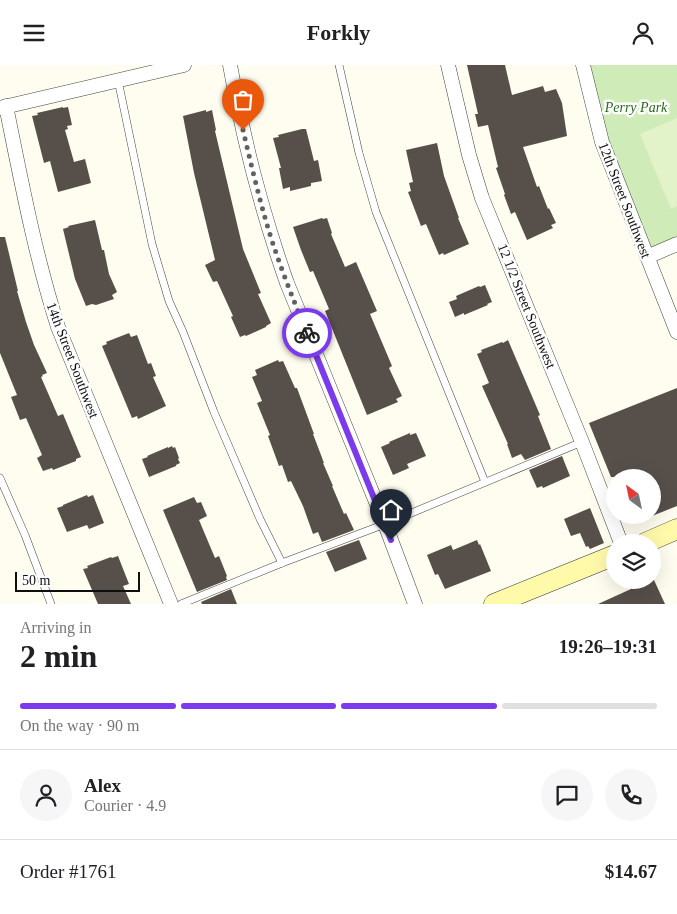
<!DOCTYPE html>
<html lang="en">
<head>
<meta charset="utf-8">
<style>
  :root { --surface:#fff; --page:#f6f6f6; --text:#202124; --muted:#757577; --line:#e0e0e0; --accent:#7c3aed }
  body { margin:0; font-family:Georgia,serif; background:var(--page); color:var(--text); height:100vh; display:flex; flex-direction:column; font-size:19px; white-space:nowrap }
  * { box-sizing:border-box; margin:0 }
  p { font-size:16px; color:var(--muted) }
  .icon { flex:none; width:28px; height:28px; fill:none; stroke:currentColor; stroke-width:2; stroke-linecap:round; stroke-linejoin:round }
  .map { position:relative; height:539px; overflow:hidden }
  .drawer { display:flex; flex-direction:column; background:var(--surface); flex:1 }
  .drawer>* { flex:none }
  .needle { width:32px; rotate:327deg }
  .controls { position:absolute; left:606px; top:404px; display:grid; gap:10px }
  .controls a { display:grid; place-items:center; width:55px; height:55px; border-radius:50%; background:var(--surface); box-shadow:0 5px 20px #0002; font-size:25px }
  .scale { position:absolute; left:15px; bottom:12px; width:125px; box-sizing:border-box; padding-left:5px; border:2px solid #0e0e0e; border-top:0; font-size:14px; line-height:18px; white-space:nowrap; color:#0e0e0e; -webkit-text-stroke:4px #fff; paint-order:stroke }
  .pin { position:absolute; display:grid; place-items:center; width:42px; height:42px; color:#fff; margin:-51px -21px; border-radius:50% 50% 50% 0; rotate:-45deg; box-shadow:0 0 5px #0007 }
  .pin .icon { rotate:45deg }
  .courier { position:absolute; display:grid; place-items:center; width:50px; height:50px; margin:-25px; border:4px solid #7c3aed; border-radius:50%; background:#fff; color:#222; box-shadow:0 1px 6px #0007 }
  .summary em { font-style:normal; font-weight:600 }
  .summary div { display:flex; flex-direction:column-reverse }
  .summary { display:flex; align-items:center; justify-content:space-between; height:85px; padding:0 20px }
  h1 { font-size:32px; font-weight:600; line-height:38px }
  .bar { display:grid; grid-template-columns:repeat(4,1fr); gap:8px 5px; align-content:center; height:60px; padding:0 20px }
  .bar i { height:6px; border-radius:4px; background:var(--line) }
  .bar .on { background:var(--accent) }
  .bar p { grid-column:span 4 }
  .line { display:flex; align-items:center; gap:12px; padding:0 20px; border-top:1px solid var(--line) }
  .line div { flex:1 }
  .round { display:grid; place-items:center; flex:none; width:52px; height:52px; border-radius:26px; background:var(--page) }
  header { display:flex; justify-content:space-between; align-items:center; height:65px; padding:0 20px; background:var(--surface); font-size:22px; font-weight:600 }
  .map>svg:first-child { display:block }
  .green { fill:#cfebb7 }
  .pitch { fill:#e2f2c9 }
  .building { fill:#574f4a }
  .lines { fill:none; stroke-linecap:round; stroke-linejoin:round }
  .lane-casing { stroke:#414141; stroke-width:8 }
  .street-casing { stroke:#414141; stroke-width:15 }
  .secondary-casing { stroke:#303030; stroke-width:21 }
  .lane { stroke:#fff; stroke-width:7 }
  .street { stroke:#fff; stroke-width:14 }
  .secondary { stroke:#fffaaa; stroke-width:20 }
  .done { stroke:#62625d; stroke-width:5; stroke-dasharray:0 9 }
  .route { stroke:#7c3aed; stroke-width:6 }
  .labels { text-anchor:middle; stroke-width:5; stroke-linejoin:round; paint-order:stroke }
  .park-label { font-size:14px; font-style:italic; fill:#28681c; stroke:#fff }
  .street-label { font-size:14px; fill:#0e0e0e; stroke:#fff }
</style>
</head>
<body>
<header><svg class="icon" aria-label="menu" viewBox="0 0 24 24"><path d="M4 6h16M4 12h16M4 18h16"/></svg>Forkly<svg class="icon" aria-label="person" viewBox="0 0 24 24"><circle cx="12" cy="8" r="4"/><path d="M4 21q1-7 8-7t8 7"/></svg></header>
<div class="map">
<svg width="677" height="539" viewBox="0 0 677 539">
  <rect width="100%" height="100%" fill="#fffdef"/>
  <path class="green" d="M583 0H677V179L647 192Z"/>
  <path class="pitch" d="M677 53V141L671 144 640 69Z"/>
  <g class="building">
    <path d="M467 0H505L512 30 543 21 545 27 556 24 562 38 567 71 523 82 537 122 539 121 548 144 549 143 556 158 551 160 553 163 527 175 515 147 511 149 504 130 505 129 496 103 498 102 488 60 478 62 475 49H478Z"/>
    <path d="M63 42V43L68 42 72 60 67 61 68 64 65 65 74 97 85 94 91 118 58 127 50 96 44 98 32 51 38 50 37 48Z"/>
    <path d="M206 45V47L212 45 216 65 215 66 243 184 261 228 258 229 271 258 266 261V262L246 271 245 270 240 272 231 252 233 251 217 216 213 217 205 200 215 195 194 108 183 51Z"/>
    <path d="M302 64H306L314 96 318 95 322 116 311 118V121L290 126V122L283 124 279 103H281L273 73 279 72 278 70Z"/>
    <path d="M437 78 444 111 459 153H458L469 179 444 190 443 188 439 190 426 159 421 161 408 127 411 126 409 118 413 117 406 85Z"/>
    <path d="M322 153 323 154 327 153 332 168 331 169 345 202 356 197 377 246 370 249 392 301 389 303 402 331 396 334 398 337 367 350 325 246 329 244 313 206 310 207 301 185 293 162Z"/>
    <path d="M95 155 102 185H104L109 209 117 227 112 230 114 234 96 240 92 239 86 241 75 214 63 164 69 162 68 161Z"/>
    <path d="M0 172H5L18 226H17L26 257 34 280 47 308 42 310 43 311 41 312 58 351 63 349 81 392 76 394V396L53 405 52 403 43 406 37 393 42 390 26 353 20 355 11 332 17 330 0 288Z"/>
    <path d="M485 220 492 237 487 239 488 240 464 250V248L455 252 449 237 457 234 456 231 479 221 480 222Z"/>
    <path d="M129 268 131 272 137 270 148 299 151 298 156 311 153 312 166 341 138 354 137 351 132 353 102 281 107 279 106 277Z"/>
    <path d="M508 275 540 350 538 351 551 384 525 395 521 389 512 393 507 379H508L482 321 489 318 477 289 482 287 481 285 502 277 503 278Z"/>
    <path d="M278 295 279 297 283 296 295 323H297L314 369H313L324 398H323L333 421H332L344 449 346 448 354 465 322 477 318 467 313 469 303 441 291 416 288 417 282 400 279 401 268 371 270 370 257 338 262 336 252 312 257 310 255 305Z"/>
    <path d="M677 323V441L652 451V412H611L589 358Z"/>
    <path d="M410 368V370L416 368 426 391 407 399 409 403 393 410 381 382 390 378 389 377Z"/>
    <path d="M172 381 173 383 175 382 179 393 178 394 180 398 176 400V401L149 412 142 394 148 392 147 391 168 382V383Z"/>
    <path d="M562 391 570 411 543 423 542 421 537 423 529 405Z"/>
    <path d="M87 430 88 432 93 430 104 458 89 464 87 460 67 467 57 443 63 441V440Z"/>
    <path d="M194 432 197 438 201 437 207 451 199 455 215 493 219 491 227 511 226 512 227 515 197 527 163 445Z"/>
    <path d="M590 443 604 478 590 484 588 481 586 482 580 468 571 471 564 454Z"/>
    <path d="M359 475 367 494 335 507 326 487Z"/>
    <path d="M477 475 479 480 480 479 491 506 445 524 438 509 435 510 427 490 451 480 453 485Z"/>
    <path d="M118 491 129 519 123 521 131 539H98L83 504 88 503 87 501 111 492 112 493Z"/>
    <path d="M627 515H654L665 539H598L631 524Z"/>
    <path d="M231 524 237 539H202L201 537Z"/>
  </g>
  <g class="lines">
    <defs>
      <g id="lane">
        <path d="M339 0 359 88 376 147 485 417"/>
        <path d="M118 15 152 179 169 236 183 267 214 347 260 454 282 498"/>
        <path d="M0 413 25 470 51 539"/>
        <path d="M181 539 282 498 385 459 582 377"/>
      </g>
      <g id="street">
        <path d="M230 0C243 74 262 147 287 218L385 459 415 539"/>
        <path d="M448 0 469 90 482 133 582 377 621 478"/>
        <path d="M583 0 602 77 677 267"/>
        <path d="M6 41C21 115 35 190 58 262L171 539"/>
        <path d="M0 43 184 0"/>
        <path d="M647 192 677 179"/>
      </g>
      <g id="secondary">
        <path d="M645 478 677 464"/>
        <path d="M494 539 615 490"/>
      </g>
    </defs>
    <use href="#lane" class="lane-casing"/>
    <use href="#street" class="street-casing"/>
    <use href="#secondary" class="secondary-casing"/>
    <use href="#lane" class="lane"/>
    <use href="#street" class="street"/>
    <use href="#secondary" class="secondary"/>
  </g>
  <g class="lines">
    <path class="done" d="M243 65C252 103 261 142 273 179 283 209 295 239 307 268"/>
    <path class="route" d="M307 268 391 475"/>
  </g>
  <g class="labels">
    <g class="park-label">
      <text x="636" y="47">Perry Park</text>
    </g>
    <g class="street-label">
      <text transform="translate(625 135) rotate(69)" y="5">12th Street Southwest</text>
      <text transform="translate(527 241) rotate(68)" y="5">12 1/2 Street Southwest</text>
      <text transform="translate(73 295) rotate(69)" y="5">14th Street Southwest</text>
    </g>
  </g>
</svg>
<div class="controls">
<a><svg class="needle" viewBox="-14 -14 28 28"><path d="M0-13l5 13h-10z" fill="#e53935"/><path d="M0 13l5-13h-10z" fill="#757577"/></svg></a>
<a><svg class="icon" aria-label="layers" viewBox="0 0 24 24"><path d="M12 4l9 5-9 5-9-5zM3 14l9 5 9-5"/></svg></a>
</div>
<div class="scale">50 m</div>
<div class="pin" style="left:243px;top:65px;background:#ea580c"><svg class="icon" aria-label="bag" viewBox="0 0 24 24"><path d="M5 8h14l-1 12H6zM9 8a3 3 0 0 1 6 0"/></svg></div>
<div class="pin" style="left:391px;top:475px;background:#1f2937"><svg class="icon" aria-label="home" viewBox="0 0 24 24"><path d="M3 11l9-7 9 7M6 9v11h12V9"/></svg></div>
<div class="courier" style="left:307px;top:268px"><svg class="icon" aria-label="bike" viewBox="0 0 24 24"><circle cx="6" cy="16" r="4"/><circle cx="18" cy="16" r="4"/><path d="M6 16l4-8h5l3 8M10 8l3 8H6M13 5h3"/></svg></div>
</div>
<section class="drawer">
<div class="summary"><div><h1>2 min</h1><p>Arriving in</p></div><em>19:26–19:31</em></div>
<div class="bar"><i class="on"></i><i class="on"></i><i class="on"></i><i></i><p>On the way · 90 m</p></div>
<div class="line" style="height:90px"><a class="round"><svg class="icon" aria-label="person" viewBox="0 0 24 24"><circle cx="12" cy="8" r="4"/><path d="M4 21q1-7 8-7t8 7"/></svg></a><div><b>Alex</b><p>Courier · 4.9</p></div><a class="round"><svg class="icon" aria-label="chat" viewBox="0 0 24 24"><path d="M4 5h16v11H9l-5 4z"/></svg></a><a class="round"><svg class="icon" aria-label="phone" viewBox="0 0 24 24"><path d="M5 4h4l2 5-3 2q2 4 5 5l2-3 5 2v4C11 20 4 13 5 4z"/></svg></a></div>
<div class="line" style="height:65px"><div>Order #1761</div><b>$14.67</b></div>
</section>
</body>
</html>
